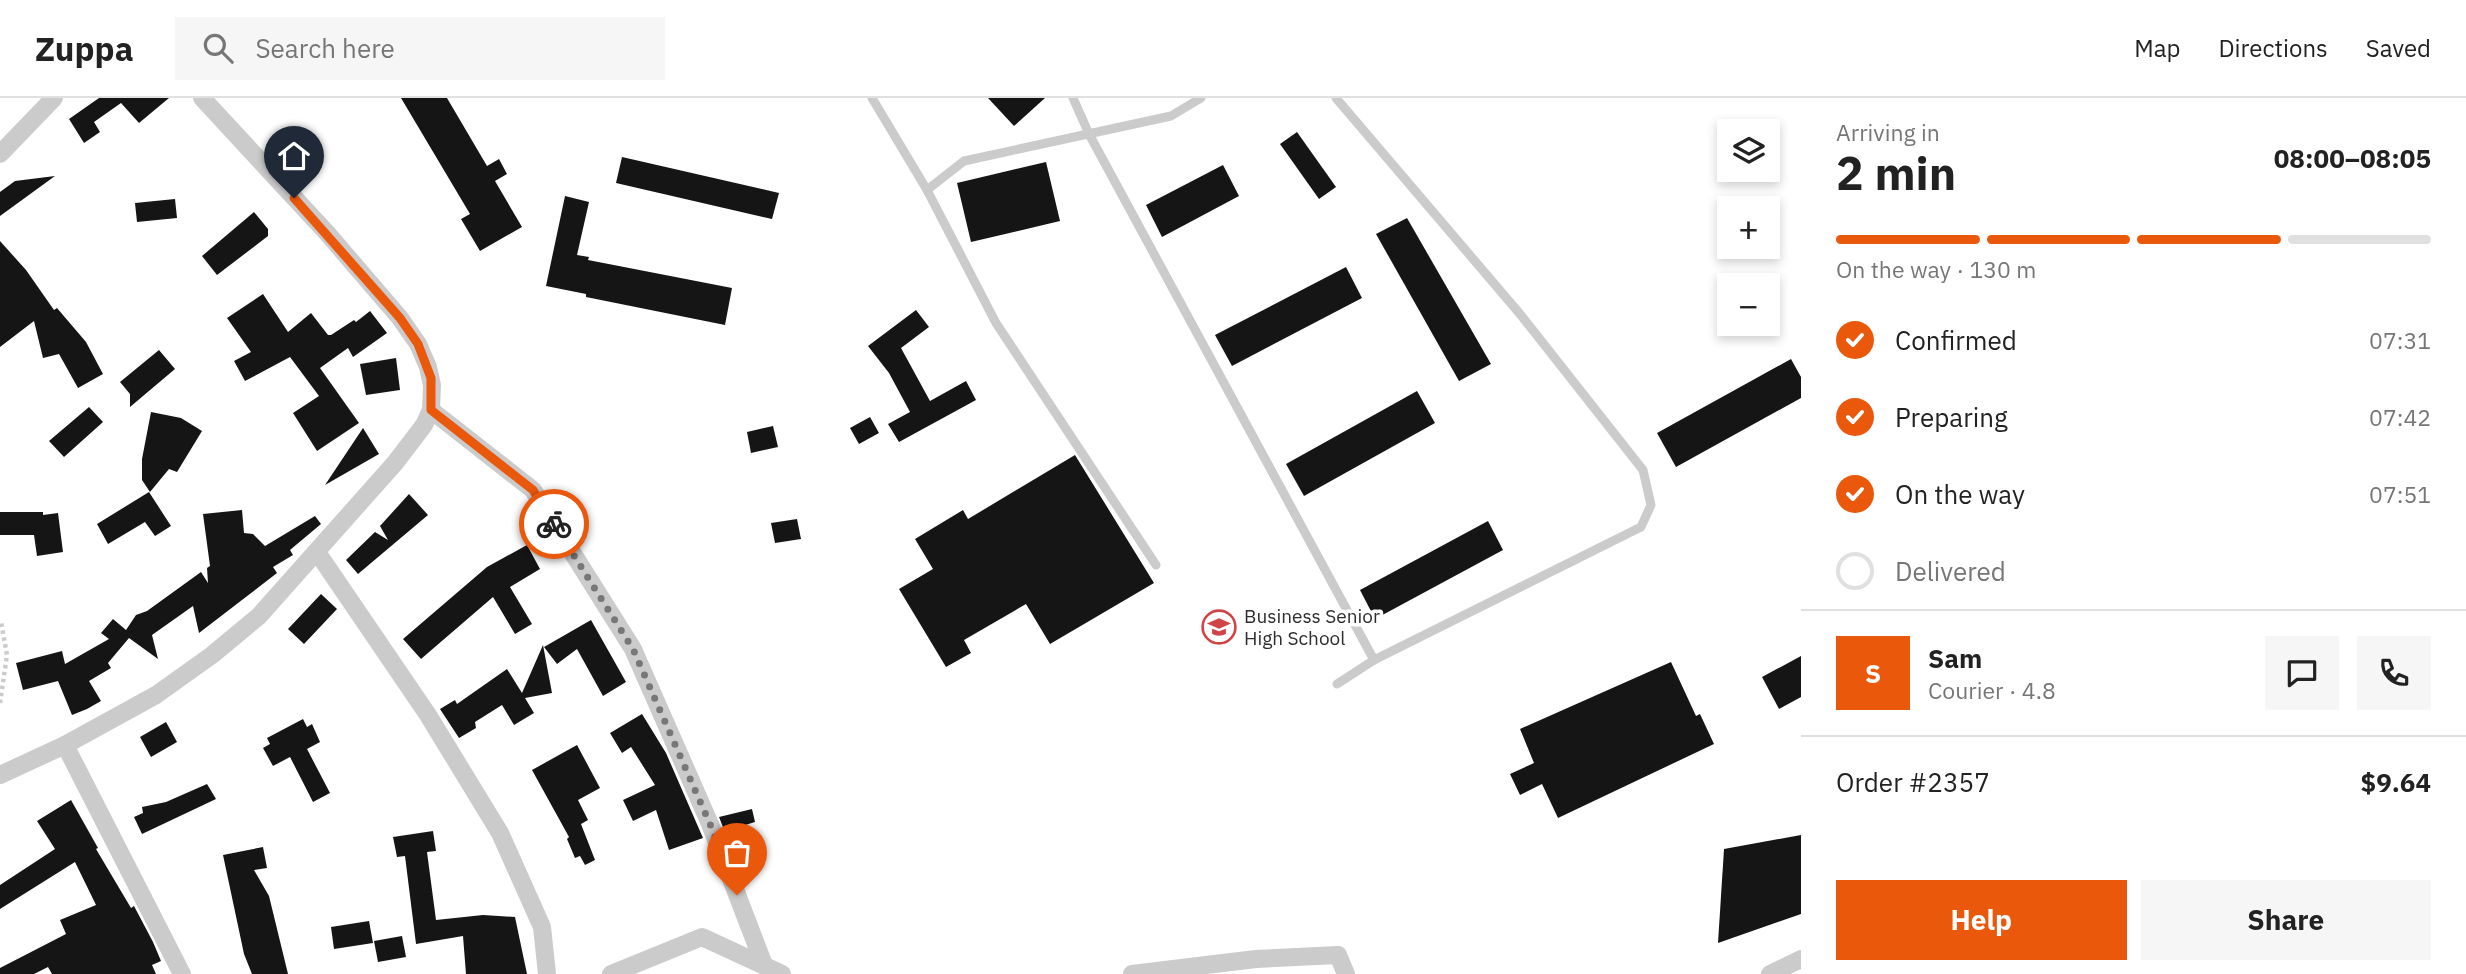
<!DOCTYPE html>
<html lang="en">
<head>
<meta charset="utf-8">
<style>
  :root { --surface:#fff; --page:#f6f6f6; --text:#222; --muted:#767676; --line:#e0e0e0; --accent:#ea580c }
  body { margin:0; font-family:"IBM Plex Sans",sans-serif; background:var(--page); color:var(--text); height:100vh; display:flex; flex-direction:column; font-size:26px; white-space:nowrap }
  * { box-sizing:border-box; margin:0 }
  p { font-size:23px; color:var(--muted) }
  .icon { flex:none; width:38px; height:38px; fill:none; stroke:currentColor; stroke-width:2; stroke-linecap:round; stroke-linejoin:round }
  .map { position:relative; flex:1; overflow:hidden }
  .panel { display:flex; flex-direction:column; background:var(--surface); width:665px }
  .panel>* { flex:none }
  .fabs { position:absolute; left:1717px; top:21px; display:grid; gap:14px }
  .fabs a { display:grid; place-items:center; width:63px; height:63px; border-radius:0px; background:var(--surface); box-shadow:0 4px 10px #0003; font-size:35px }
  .pin { position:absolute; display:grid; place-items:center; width:60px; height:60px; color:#fff; margin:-72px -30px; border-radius:50% 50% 50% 0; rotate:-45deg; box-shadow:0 0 7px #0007 }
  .pin .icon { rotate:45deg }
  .courier { position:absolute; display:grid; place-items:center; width:70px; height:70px; margin:-35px; border:5px solid #ea580c; border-radius:50%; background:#fff; color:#222; box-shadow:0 2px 9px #0007 }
  .overview em { font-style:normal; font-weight:800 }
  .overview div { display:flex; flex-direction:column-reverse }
  .overview { display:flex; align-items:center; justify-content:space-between; height:119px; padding:0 35px }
  h1 { font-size:46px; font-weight:800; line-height:52px }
  .bar { display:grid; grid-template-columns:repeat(4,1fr); gap:10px 7px; align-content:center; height:84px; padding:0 35px }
  .bar i { height:9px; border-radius:5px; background:var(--line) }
  .bar .selected { background:var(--accent) }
  .bar p { grid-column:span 4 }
  .line { display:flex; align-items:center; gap:18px; padding:0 35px; border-top:2px solid var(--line) }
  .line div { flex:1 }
  .round { display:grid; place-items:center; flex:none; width:74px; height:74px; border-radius:0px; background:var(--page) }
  ol { padding:0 35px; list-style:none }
  li { display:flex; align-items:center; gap:21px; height:77px }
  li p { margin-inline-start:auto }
  li .icon { padding:7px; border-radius:50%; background:var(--accent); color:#fff; stroke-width:4 }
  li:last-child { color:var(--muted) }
  li i { width:38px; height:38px; border:4px solid var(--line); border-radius:50% }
  .cta { display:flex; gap:14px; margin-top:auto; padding:14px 35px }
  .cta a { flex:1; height:80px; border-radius:0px; background:var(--accent); color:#fff; font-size:28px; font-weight:800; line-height:80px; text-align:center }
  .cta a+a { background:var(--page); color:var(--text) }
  header { display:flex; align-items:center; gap:42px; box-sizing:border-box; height:98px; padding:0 35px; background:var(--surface); border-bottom:2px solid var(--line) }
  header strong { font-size:33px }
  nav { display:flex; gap:38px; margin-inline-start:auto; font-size:24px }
  .search { width:490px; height:63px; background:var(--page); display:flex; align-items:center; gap:18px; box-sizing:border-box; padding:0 24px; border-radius:0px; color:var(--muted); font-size:26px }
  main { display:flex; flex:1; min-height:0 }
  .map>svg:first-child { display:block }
  .building { fill:#151515 }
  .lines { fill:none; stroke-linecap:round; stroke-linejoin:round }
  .path { stroke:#cbcbcb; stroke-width:4.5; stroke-dasharray:3.5 3.5; stroke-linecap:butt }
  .lane { stroke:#cbcbcb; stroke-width:9 }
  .street { stroke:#cbcbcb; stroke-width:18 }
  .done { stroke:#777; stroke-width:7; stroke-dasharray:0 12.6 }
  .route { stroke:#ea580c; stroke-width:9 }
  .labels { text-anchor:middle; stroke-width:7; stroke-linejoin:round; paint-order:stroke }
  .poi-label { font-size:19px; fill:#2e2e2e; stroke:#fff; text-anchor:start }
</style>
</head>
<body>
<header>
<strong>Zuppa</strong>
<div class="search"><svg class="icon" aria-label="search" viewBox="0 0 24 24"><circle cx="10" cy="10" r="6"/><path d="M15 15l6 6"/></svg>Search here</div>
<nav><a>Map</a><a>Directions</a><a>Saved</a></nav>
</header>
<main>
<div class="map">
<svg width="1801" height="876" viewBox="0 0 1801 876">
  <rect width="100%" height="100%" fill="#fff"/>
  <g class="building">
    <path d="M99 0H169L139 25 121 5 94 24 100 34 84 45 69 21Z"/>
    <path d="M401 0H447L487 68 499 61 507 76 495 83 522 129 480 153 461 121 470 116Z"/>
    <path d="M988 0H1045L1014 28Z"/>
    <path d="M1297 34 1336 89 1319 101 1280 46Z"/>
    <path d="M622 59 779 95 772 121 616 85Z"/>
    <path d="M1046 64 1060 123 971 144 957 85Z"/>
    <path d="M1223 67 1239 98 1162 139 1146 107Z"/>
    <path d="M55 78 0 118V94L15 83Z"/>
    <path d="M565 98 589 104 577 157 589 159 588 162 732 190 725 227 586 199V196L546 188Z"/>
    <path d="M175 101 177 120 137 124 135 105Z"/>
    <path d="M254 114 268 131V138L217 177 202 158Z"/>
    <path d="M1407 120 1491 266 1459 283 1376 136Z"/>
    <path d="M0 143 26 172 54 212 57 210 86 244 103 276 78 290 59 256 43 260 34 223 0 249Z"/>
    <path d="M1346 169 1362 200 1232 268 1215 237Z"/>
    <path d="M263 196 288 234 311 215 328 237H331L354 222 356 224 370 213 387 235 353 259 348 250 320 270 359 325 317 353 293 315 319 298 290 259 245 283 234 263 251 254 227 220Z"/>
    <path d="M916 212 929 229 901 250 930 303 966 283 976 302 899 344 888 326 910 314 889 275 868 248Z"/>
    <path d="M159 252 175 271 130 309V296L120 284Z"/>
    <path d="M396 260 400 292 366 297 360 266Z"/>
    <path d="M1791 261 1801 279V300L1676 369 1657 335Z"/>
    <path d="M1417 293 1435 325 1304 398 1286 366Z"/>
    <path d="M89 309 103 324 64 359 49 343Z"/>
    <path d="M151 314 181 320 202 333 177 374 169 371 150 394 142 382V361Z"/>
    <path d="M870 319 879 335 859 346 850 330Z"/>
    <path d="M773 328 778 349 751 355 747 334Z"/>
    <path d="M363 330 379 356 325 387Z"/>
    <path d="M1075 357 1154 485 1050 546 1026 506 964 542 971 555 946 569 899 491 933 471 915 441 963 412 968 421Z"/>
    <path d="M149 394 171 428 155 438 145 424 108 446 97 426Z"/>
    <path d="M409 396 428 417 358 476 346 462 375 434 388 442 380 428Z"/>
    <path d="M242 412 244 435 253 436 265 448 315 418 321 426 290 452 293 457 273 469 277 475 199 535 193 508 152 537 158 561 129 540 108 565 111 570 89 583 101 603 87 611 72 617 58 583 23 592 16 565 62 553 65 566 109 541 101 535 113 521 126 532 136 517 147 513 201 474 208 485 207 470 210 468 203 416Z"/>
    <path d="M0 414H43V417L58 415 63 454 37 458 34 437H0Z"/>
    <path d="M797 421 801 441 775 445 771 425Z"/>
    <path d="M1488 423 1503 452 1375 521 1360 492Z"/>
    <path d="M527 447 540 471 510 489 532 526 515 536 493 499 421 561 403 541 487 469Z"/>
    <path d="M321 496 337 511 304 546 288 531Z"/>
    <path d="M591 522 626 584 603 598 577 551 557 566 544 549Z"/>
    <path d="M543 547 552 595 525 600 534 615 514 627 502 607 475 624 476 630 459 640 440 611 455 602 457 606 507 571 522 595Z"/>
    <path d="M1801 558V599L1779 611 1762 579Z"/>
    <path d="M1671 564 1696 618 1700 616 1714 646 1558 720 1542 686 1520 697 1510 676 1534 665 1520 631Z"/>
    <path d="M642 616 666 655 703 740 669 752 656 712 633 723 623 702 655 687 631 649 622 655 610 635Z"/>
    <path d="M303 621 307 629 312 626 320 644 307 651 330 695 313 704 290 659 273 668 263 650 270 646 267 640Z"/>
    <path d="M166 624 177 644 151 659 140 639Z"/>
    <path d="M577 647 600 690 578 702 588 722 581 726 595 762 585 767 580 758 575 760 567 741 569 739 532 672Z"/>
    <path d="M207 686 216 701 142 736 134 719 143 715 142 709 166 704Z"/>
    <path d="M71 702 98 750 96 751 131 810 134 808 153 844 161 863 152 867 156 876H52L48 869 34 876H0V870L66 836 60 822 96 807 75 764 0 811V787L55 751 37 723Z"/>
    <path d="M752 711 755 724 742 728 744 739 728 742 719 719Z"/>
    <path d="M433 733 436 753 427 754 436 822 483 817 515 819 527 876H466L463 838 416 846 405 758 397 759 393 739Z"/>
    <path d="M1801 737V816L1718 845 1724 751Z"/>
    <path d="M263 749 267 770 254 772 269 798 288 876H252L244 856 223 757Z"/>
    <path d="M369 823 373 845 334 851 331 829Z"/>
    <path d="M402 838 406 859 378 864 374 843Z"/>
  </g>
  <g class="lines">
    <path class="path" d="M0 605 7 557 1 524"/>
    <g class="lane">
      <path d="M872 0 927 92 996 225 1156 467"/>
      <path d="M1073 0 1089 36 1374 562"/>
      <path d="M1336 0 1520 216 1643 372 1651 407 1641 429 1374 562 1337 586"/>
      <path d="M927 92 964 63 1171 18 1201 0"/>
    </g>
    <g class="street">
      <path d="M0 56 54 0"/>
      <path d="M431 312 533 392 633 551 710 726 764 867"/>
      <path d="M317 454 428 617 500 735 542 829 547 876"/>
      <path d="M65 647 182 876"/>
      <path d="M0 677 65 647 156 597 212 557 259 518 395 365 424 327 431 312 432 287 428 269 418 246 400 220 327 135 202 0"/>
      <path d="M611 876 702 839 782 876"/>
      <path d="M1132 876 1256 861 1338 857 1346 876"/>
      <path d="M1770 876 1801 861"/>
    </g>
  </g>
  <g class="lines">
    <path class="done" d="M554 426 633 551 710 726 737 797"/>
    <path class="route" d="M294 100 400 220 418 246 431 280V312L533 392 554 426"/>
  </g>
  <defs>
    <symbol id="school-ring" viewBox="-11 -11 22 22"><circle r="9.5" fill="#fff" stroke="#d04448" stroke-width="1.5"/><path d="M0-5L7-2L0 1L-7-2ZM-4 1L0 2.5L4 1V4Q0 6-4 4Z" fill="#d04448"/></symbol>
  </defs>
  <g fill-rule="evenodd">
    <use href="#school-ring" x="1200" y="510" width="38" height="38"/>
  </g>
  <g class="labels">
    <g class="poi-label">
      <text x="1244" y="525">Business Senior<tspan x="1244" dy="22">High School</tspan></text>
    </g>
  </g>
</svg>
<div class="fabs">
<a><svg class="icon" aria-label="layers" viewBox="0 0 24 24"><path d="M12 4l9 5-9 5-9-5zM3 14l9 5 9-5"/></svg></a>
<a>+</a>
<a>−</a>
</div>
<div class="pin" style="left:737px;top:797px;background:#ea580c"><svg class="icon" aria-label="bag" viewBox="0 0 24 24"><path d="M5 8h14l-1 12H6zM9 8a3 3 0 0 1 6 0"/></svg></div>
<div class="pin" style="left:294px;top:100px;background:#1f2937"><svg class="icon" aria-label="home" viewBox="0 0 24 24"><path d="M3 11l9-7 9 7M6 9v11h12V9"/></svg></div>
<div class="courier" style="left:554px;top:426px"><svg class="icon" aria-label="bike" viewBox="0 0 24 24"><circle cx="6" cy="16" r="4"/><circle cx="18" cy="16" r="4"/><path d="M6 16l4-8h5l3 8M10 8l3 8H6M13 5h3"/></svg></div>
</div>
<section class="panel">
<div class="overview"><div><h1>2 min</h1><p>Arriving in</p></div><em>08:00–08:05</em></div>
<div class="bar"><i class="selected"></i><i class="selected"></i><i class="selected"></i><i></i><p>On the way · 130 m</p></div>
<ol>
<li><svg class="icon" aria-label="check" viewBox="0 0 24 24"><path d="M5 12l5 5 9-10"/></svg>Confirmed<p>07:31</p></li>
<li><svg class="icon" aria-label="check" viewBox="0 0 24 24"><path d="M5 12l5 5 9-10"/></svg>Preparing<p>07:42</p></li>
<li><svg class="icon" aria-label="check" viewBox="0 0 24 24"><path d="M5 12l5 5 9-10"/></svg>On the way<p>07:51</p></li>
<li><i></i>Delivered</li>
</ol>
<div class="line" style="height:126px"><b class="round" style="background:var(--accent);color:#fff">S</b><div><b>Sam</b><p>Courier · 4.8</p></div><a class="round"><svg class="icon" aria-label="chat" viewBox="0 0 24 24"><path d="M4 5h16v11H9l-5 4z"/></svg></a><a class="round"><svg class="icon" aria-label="phone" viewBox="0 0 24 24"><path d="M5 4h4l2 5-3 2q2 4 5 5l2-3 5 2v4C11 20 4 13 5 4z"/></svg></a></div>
<div class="line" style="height:91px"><div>Order #2357</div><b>$9.64</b></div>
<div class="cta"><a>Help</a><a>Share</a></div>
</section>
</main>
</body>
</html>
